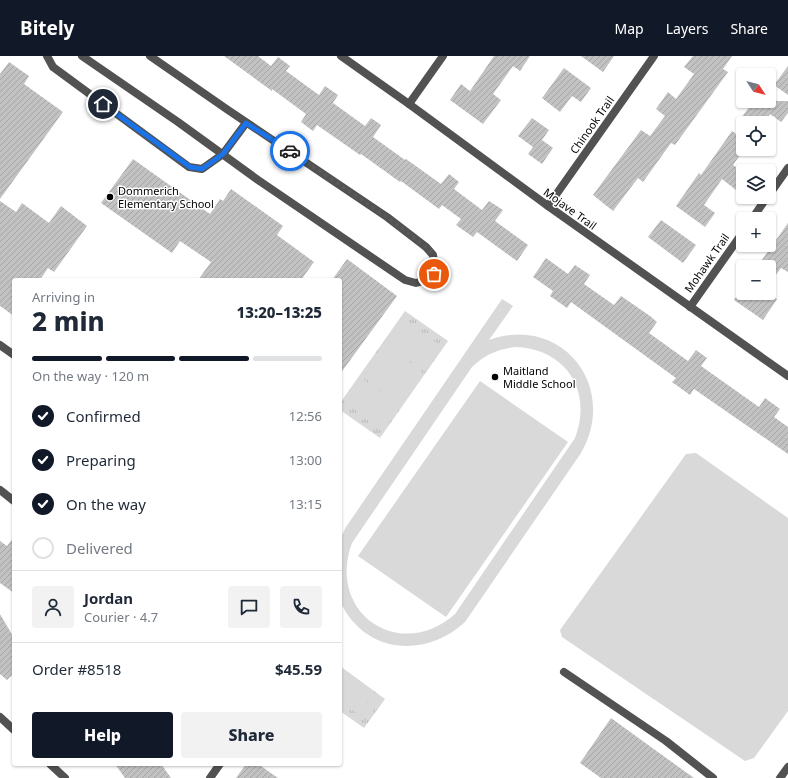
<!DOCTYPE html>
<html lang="en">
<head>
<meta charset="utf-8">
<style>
  :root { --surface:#fff; --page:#f2f2f3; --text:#1f2937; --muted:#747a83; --line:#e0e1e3; --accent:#111827 }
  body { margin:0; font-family:"Noto Sans",sans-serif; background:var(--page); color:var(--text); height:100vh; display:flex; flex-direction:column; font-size:15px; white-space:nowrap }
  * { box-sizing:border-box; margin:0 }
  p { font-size:13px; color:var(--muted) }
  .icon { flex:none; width:22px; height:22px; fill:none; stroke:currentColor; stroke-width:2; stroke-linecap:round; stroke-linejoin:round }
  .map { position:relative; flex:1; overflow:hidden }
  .sheet { position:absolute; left:12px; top:222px; width:330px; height:488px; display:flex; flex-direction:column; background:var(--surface); border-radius:4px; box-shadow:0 1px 3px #0004 }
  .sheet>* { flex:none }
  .needle { width:26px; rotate:126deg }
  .fabs { position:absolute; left:736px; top:12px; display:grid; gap:8px }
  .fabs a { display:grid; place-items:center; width:40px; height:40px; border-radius:4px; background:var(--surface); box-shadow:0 1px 3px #0004; font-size:20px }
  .pin { position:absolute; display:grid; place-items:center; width:34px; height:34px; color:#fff; margin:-17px; border:2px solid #fff; border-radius:50%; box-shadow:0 1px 4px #0007 }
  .courier { position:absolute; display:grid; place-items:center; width:40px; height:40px; margin:-20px; border:3px solid #1a73e8; border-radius:50%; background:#fff; color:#222; box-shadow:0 1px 5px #0007 }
  .headline em { font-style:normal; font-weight:800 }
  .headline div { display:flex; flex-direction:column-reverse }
  .headline { display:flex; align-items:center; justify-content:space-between; height:68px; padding:0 20px }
  h1 { font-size:26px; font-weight:800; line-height:30px }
  .bar { display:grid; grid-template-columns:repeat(4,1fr); gap:6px 4px; align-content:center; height:48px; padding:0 20px }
  .bar i { height:5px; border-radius:3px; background:var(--line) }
  .bar .active { background:var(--accent) }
  .bar p { grid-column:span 4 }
  .line { display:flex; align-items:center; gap:10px; padding:0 20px; border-top:1px solid var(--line) }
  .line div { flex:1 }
  .round { display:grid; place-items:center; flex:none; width:42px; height:42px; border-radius:4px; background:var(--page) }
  ol { padding:0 20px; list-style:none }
  li { display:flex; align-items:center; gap:12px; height:44px }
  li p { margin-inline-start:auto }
  li .icon { padding:4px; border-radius:50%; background:var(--accent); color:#fff; stroke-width:4 }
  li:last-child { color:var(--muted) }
  li i { width:22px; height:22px; border:2px solid var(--line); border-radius:50% }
  .action { display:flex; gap:8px; margin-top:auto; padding:8px 20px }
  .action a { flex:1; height:46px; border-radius:4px; background:var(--accent); color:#fff; font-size:16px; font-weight:800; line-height:46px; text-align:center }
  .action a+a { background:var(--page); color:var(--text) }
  header { display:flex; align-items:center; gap:24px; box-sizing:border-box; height:56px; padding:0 20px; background:var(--accent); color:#fff }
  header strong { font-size:19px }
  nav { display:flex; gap:22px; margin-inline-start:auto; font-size:14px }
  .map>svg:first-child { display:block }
  .park { fill:url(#park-tufts) }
  .pitch { fill:#d9d9d9; fill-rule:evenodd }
  .building { fill:url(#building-hatch) }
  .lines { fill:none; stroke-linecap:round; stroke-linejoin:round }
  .service { stroke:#525252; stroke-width:8 }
  .minor { stroke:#525252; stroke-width:8 }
  .tertiary { stroke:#525252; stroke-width:8 }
  .done { stroke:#595959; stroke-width:4; stroke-dasharray:0 7.2 }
  .route { stroke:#1a73e8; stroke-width:5 }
  .poi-dot { fill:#000; stroke:#fff; stroke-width:1.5 }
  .labels { text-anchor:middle; stroke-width:3; stroke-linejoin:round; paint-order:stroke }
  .street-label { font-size:11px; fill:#000; stroke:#fff }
  .poi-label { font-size:11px; fill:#000; stroke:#fff; text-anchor:start }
</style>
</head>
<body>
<header>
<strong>Bitely</strong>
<nav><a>Map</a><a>Layers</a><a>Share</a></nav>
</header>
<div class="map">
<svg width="788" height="722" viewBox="0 0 788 722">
  <defs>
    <pattern id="park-tufts" width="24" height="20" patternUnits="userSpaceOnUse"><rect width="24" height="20" fill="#d9d9d9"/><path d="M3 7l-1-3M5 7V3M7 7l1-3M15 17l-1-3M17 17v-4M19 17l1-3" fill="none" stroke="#b8b8b8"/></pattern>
    <pattern id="building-hatch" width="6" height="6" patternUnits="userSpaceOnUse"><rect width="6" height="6" fill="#c2c2c2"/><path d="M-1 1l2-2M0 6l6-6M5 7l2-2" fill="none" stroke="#a5a5a5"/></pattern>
  </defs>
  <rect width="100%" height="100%" fill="#fff"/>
  <g class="park">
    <path d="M405 255 448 285 380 382 340 354V347Z"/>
    <path d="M340 610 385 643 364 672 340 655Z"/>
  </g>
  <g class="pitch">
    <path d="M502 243 513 250 489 284C562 258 619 331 581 397L465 566C425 603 364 598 340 545V483L346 471ZM516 291C566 293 593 335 575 382L455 558C400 607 326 557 352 487L472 311C485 299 498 293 516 291Z"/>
    <path d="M402 262 442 291 425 316 384 287Z"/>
    <path d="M381 292 421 320 404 345 364 316Z"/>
    <path d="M360 321 401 350 383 374 343 345Z"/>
    <path d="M480 325 568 386 446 561 358 500Z"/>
    <path d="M696 397 788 462V655L754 702 745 705 562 581 560 574 686 398Z"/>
    <path d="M340 619 371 641 359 659 340 645Z"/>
  </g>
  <g class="building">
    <path d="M224 0H258L271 10 278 1 290 10 286 15 319 39 325 30 338 39 333 47 365 70 371 62 381 69 373 81 405 104 406 103 441 128 449 118 459 126 454 133 482 154 489 145 503 154 495 165 528 189 517 205 477 176 473 181 456 169 461 163 442 149 439 153 401 125 400 126 361 98 360 99 317 69 313 75 301 66 306 58 272 33V35Z"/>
    <path d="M494 0H530L520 15 513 10 493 38 501 44 483 68 450 44 461 28 470 35Z"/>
    <path d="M581 0H614L603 16Z"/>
    <path d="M693 0H732L723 13 728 16 675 89 671 87 643 126 638 122 613 155 593 139 641 74 650 80 665 60 656 53 668 36 676 43 694 18 684 11Z"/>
    <path d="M9 6 29 20 24 28 63 56 0 143V18Z"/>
    <path d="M788 10V39L774 29Z"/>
    <path d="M564 12 591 32 581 46 572 40 560 56 542 42Z"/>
    <path d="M754 45H788V57L781 66 770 58 763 67H737Z"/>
    <path d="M532 62 549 74 542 84 553 92 542 108 528 98 533 91 518 80Z"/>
    <path d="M732 75 743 83V95L733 109 743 116V124L736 134 722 123 704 149 715 157 705 171 676 150 699 117 701 119Z"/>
    <path d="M133 103 210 158 220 143 223 145 231 133 283 170 277 179 314 206 301 224H198L211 206 180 185 172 197 101 147Z"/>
    <path d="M0 145 16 156 22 147 49 167 61 150 87 170 54 216 48 212 40 224H14V260L0 250Z"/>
    <path d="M661 164 696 189 683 207 648 181Z"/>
    <path d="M788 167V216L781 212 775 220 769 215V211H763L759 208Z"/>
    <path d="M546 202 568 218 575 209 590 219 584 228 614 249 621 240 650 260 657 266 649 277 688 305 696 294 707 302 701 310 759 351 765 342 780 353 774 361 788 371V398L694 333 690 339 672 326 676 322 571 246 567 252 550 240 553 235 533 221Z"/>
    <path d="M347 203 397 240 340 318V224H332Z"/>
    <path d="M739 237H768L777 243 763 264 734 244Z"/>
    <path d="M14 481V537L0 527V485L7 490Z"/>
    <path d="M0 558 14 582V617L7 624 0 618Z"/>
    <path d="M611 662 644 686 694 722H601L580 707Z"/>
    <path d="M115 708H161L171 722H125Z"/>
    <path d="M246 708H258L278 722H236Z"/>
  </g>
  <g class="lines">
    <g class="service">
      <path d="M47 0 53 11 189 111 202 113 223 98 246 67"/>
      <path d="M82 0 178 66 258 124 405 224 416 227 430 223 434 218V206L433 199 426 191 387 161 228 54 150 0"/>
      <path d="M0 289 14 299"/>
      <path d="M564 616 666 685 713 722"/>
    </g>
    <g class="minor">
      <path d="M341 0 409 48 548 150 788 320"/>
      <path d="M409 48 443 0"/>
      <path d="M769 139 788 112"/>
      <path d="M548 150 654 0"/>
      <path d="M752 163 767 141"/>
      <path d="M690 251 743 176"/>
      <path d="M0 661 14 674"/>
      <path d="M50 708 65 722"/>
      <path d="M780 722 788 711"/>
    </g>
    <g class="tertiary">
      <path d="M0 434 14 445"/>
      <path d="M210 722 220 708"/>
    </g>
  </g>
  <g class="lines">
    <path class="done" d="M290 95 387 161 426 191 433 198 434 206V218"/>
    <path class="route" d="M103 48 190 111 202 113 223 98 246 67 290 95"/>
  </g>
  <g class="poi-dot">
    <circle cx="110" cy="141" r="4"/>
    <circle cx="495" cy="321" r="4"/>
  </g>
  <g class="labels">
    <g class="street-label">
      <text transform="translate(592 69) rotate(-55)" y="4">Chinook Trail</text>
      <text transform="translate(570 153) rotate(36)" y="4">Mojave Trail</text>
      <text transform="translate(707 207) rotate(-55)" y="4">Mohawk Trail</text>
    </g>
    <g class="poi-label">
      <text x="118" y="139">Dommerich<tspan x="118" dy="13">Elementary School</tspan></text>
      <text x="503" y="319">Maitland<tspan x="503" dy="13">Middle School</tspan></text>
    </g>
  </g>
</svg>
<div class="fabs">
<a><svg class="needle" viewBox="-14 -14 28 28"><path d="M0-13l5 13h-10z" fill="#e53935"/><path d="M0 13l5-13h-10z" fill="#747a83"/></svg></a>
<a><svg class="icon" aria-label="locate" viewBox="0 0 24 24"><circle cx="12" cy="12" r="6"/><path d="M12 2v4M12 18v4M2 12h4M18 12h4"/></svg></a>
<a><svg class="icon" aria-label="layers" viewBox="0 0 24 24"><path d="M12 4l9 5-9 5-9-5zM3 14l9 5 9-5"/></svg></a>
<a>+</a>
<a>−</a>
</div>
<div class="pin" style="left:434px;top:218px;background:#ea580c"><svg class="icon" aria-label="bag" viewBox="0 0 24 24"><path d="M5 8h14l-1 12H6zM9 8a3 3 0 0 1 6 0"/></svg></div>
<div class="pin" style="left:103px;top:48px;background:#1f2937"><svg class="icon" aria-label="home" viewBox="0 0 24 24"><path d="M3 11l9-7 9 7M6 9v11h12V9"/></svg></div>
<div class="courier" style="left:290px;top:95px"><svg class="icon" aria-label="car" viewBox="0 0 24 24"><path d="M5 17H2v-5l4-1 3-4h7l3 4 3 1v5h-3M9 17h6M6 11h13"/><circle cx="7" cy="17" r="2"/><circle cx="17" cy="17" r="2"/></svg></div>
<section class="sheet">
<div class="headline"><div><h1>2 min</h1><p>Arriving in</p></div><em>13:20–13:25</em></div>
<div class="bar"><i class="active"></i><i class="active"></i><i class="active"></i><i></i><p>On the way · 120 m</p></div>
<ol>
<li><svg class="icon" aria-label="check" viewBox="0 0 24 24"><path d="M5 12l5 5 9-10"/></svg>Confirmed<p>12:56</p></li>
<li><svg class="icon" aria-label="check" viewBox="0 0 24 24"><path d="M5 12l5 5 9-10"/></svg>Preparing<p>13:00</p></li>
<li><svg class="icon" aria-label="check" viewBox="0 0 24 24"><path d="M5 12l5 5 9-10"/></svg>On the way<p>13:15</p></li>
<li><i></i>Delivered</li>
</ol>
<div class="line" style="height:72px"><a class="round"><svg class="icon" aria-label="person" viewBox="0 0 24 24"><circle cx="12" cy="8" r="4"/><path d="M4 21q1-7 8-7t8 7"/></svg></a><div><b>Jordan</b><p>Courier · 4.7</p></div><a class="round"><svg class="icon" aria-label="chat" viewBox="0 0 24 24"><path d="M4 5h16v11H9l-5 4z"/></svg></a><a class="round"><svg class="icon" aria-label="phone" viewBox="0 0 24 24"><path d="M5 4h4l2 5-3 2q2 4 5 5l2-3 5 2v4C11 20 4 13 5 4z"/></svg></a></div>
<div class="line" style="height:52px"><div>Order #8518</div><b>$45.59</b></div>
<div class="action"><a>Help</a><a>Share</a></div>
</section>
</div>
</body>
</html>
